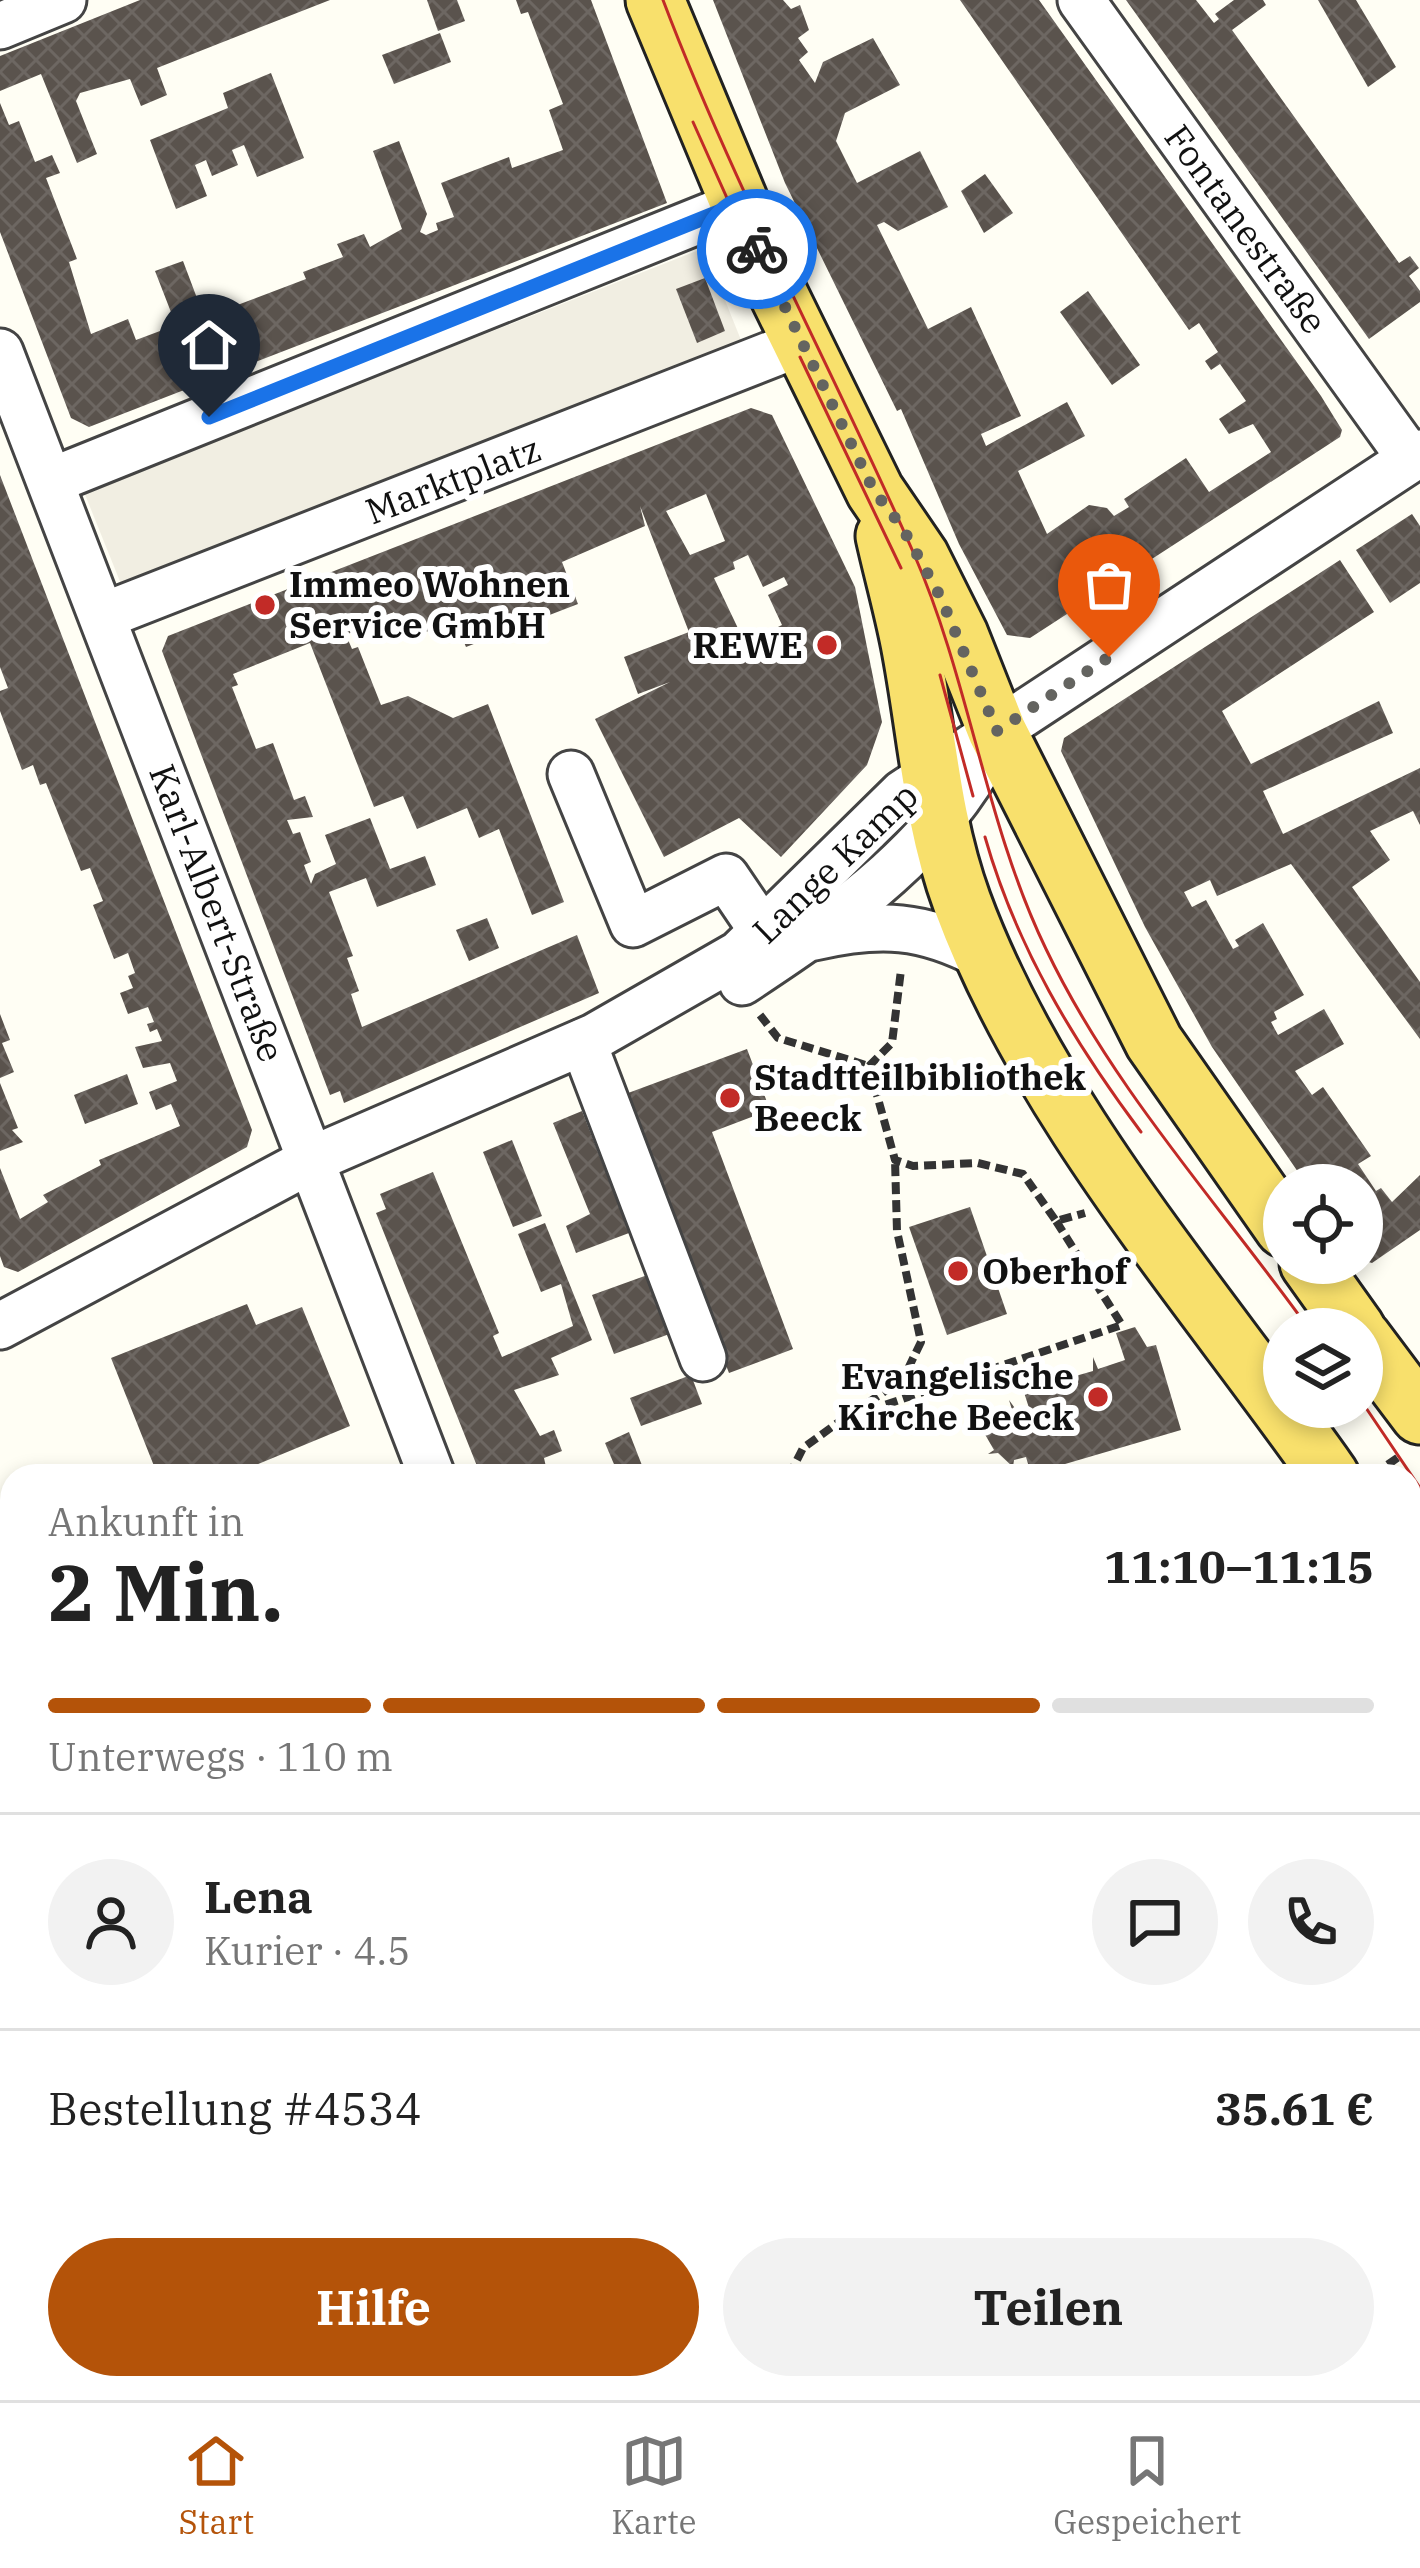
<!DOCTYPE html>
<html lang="de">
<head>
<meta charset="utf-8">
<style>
  :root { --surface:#fff; --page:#f2f2f2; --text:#222; --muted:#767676; --line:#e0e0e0; --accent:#b45309 }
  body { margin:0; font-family:"IBM Plex Serif",serif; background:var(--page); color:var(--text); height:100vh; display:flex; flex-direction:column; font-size:45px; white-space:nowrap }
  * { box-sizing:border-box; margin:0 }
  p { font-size:39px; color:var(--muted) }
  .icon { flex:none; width:66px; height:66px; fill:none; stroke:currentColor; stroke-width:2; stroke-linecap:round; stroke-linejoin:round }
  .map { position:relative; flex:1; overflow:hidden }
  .side { position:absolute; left:0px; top:1464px; width:1422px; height:936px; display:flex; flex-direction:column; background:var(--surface); border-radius:36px 36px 0 0; box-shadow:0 6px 18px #0003 }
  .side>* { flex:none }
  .tools { position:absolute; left:1263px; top:1164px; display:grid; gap:24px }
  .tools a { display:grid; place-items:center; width:120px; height:120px; border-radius:50%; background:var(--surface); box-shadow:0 6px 18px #0003; font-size:60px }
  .pin { position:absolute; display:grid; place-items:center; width:102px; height:102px; color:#fff; margin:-123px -51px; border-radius:50% 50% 50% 0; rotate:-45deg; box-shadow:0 0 12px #0007 }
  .pin .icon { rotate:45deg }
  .courier { position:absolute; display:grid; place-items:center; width:120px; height:120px; margin:-60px; border:9px solid #1a73e8; border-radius:50%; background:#fff; color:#222; box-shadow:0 3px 15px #0007 }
  .headline em { font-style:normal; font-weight:800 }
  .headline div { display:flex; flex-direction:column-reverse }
  .headline { display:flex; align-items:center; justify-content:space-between; height:204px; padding:0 48px }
  h1 { font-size:78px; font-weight:800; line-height:90px }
  .bar { display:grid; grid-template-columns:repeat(4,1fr); gap:18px 12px; align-content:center; height:144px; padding:0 48px }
  .bar i { height:15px; border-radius:9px; background:var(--line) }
  .bar .on { background:var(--accent) }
  .bar p { grid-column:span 4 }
  .line { display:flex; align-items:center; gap:30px; padding:0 48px; border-top:3px solid var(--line) }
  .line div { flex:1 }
  .round { display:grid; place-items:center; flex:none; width:126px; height:126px; border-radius:63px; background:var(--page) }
  .button { display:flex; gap:24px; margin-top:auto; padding:24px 48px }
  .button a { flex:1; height:138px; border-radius:72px; background:var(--accent); color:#fff; font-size:48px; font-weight:800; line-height:138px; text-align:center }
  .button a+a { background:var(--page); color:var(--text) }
  .tabs { display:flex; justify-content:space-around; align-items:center; height:168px; border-top:3px solid var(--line); background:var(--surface); font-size:33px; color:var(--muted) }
  .tabs a { display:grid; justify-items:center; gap:6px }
  .tabs .on { color:var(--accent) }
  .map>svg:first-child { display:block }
  .grass { fill:url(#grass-tufts) }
  .forest { fill:url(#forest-firs) }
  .plaza { fill:#f1eee2 }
  .building { fill:url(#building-cross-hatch); fill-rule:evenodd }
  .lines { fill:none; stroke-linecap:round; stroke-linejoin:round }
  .minor-casing { stroke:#444; stroke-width:51 }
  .major-casing { stroke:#222; stroke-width:63 }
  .highway-casing { stroke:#222; stroke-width:72 }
  .path { stroke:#333; stroke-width:8; stroke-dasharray:12 6; stroke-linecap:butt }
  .minor { stroke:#fff; stroke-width:45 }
  .major { stroke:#f8e06c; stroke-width:57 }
  .highway { stroke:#f4ad5e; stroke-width:66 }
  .tram { stroke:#c22b27; stroke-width:3 }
  .done { stroke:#646460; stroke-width:12; stroke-dasharray:0 21.6 }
  .route { stroke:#1a73e8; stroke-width:15 }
  .poi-dot { fill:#c22b27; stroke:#fff; stroke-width:4.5 }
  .labels { text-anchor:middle; stroke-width:12; stroke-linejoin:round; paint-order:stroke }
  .street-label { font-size:36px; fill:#111; stroke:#fff }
  .poi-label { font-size:36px; font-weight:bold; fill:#111; stroke:#fff; text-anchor:start }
</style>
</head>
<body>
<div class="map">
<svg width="1420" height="2400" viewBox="0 0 1420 2400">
  <defs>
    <pattern id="grass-tufts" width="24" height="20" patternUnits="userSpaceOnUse" patternTransform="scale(3)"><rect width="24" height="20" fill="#d1eabd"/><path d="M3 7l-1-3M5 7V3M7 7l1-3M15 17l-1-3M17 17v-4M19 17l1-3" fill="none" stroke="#b2c8a1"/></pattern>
    <pattern id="forest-firs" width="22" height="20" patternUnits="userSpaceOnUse" patternTransform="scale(3)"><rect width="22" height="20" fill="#b4db9c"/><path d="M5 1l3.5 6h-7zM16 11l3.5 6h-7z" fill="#9abb85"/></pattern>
    <pattern id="building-cross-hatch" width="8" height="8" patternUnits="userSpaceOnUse" patternTransform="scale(3)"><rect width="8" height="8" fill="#5a534d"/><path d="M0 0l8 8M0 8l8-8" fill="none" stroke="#6d6762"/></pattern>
  </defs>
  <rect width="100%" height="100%" fill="#fffef4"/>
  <path class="grass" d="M1420 2040V2172L1414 2170 1410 2179V2076Z"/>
  <g class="forest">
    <path d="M12 2320V2388H243L234 2400H0V2323Z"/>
    <path d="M500 2388H644L634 2400H489Z"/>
  </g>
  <path class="plaza" d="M704 248 741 340 121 584 84 492Z"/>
  <g class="building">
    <path d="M140 0H330L157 68 167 95 141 106 130 79 80 93 76 101 97 154 77 163 41 74 0 91V56Z"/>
    <path d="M427 0H457L465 21 438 31Z"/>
    <path d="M516 0H591L667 203 240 368 219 312 306 279 303 272 343 257 337 244 364 234 370 247 402 229 373 151 399 141 427 214 420 232 426 235 438 230 436 223 454 217 441 183 509 157 512 168 563 150 549 110 563 104 528 12 521 14Z"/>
    <path d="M713 0H783L791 9 800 5 809 30 798 38 808 52 799 60 815 83 823 62 873 38 900 85 845 113 836 141 857 183 920 151 948 207 898 231 884 222 877 225 928 329 971 307 1021 416 981 434 986 446 1067 402 1085 436 1018 471 1047 534 1089 505 1107 508 1114 516 1129 507 1124 499 1186 458 1209 492 1271 452 1253 424 1229 434 1219 419 1246 401 1220 364 1211 370 1205 361 1218 352 1199 323 1189 330 960 0H1039L1321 396 1342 430 1340 437 1030 638 1007 635 959 544 901 409 897 411 785 183Z"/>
    <path d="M1126 0H1196L1214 23 1219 19 1215 14 1234 0H1263L1266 5 1232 30 1399 263 1410 256 1419 268 1409 276 1420 291V302L1369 339Z"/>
    <path d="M1318 0H1356L1396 67 1368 87Z"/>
    <path d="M440 33 451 62 394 84 382 55Z"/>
    <path d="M271 73 304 158 257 177 244 145 232 150 238 165 212 176 206 160 195 165 207 196 176 209 150 140 228 108 223 93Z"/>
    <path d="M0 103 9 125 19 121 35 162 52 155 60 173 46 178 77 259 69 262 91 334 128 319 136 340 176 325 155 271 183 261 203 314 215 310 238 369 89 427 71 418 0 232Z"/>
    <path d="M985 174 1013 213 984 233 961 191Z"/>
    <path d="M705 278 725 331 697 343 676 289Z"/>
    <path d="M1088 291 1140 365 1112 385 1060 312Z"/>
    <path d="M751 408 772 415 855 587 882 722 867 765 781 857 739 818 664 857 595 719 670 682 638 694 624 657 689 632 640 506 645 526 562 562 578 604 466 647 455 621 405 640 394 612 346 635 352 649 358 647 381 705 408 696 453 718 488 704 564 902 532 915 499 829 479 838 467 808 417 829 403 796 374 807 310 643 233 674 238 685 232 687 256 749 273 743 294 800 305 796 313 817 287 820 293 834 300 832 311 862 304 865 311 884 315 874 336 864 325 835 370 818 390 869 425 856 436 885 377 907 366 878 329 892 353 956 347 958 359 991 351 994 362 1027 577 935 599 993 344 1103 340 1091 330 1095 162 651 168 636ZM706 494 725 541 690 555 666 511ZM748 555 763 587 784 577 788 585 768 595 782 625 745 643 714 578 735 569 733 562Z"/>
    <path d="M0 475 252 1130 247 1147 18 1272 4 1267 0 1256V1168L20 1219 48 1202 43 1195 101 1165 99 1160 180 1126 171 1104 156 1110 149 1092 177 1081 170 1063 143 1068 135 1047 162 1041 157 1029 150 1032 147 1024 154 1022 148 1007 128 1014 120 993 133 988 128 976 135 973 128 953 114 959 93 905 103 901 90 868 81 871 46 783 40 785 33 765 22 770 0 711V691L8 688 0 667Z"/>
    <path d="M1412 514 1420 526V583L1390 603 1356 550Z"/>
    <path d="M1340 560 1374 612 1222 711 1251 764 1379 701 1393 733 1263 791 1283 834 1420 768V825L1413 811 1370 831 1390 860 1352 887 1420 982V1039L1291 864 1217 896 1210 880 1184 892 1192 907 1206 900 1233 949 1239 946 1235 940 1263 923 1304 995 1274 1012 1277 1019 1271 1022 1278 1035 1324 1009 1344 1044 1295 1071 1312 1095 1323 1087 1371 1156 1358 1164 1376 1191 1381 1188 1392 1202 1420 1175V1230L1372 1263 1362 1260V1185H1307L1212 1047 1145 927 1061 751 1064 738Z"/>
    <path d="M487 918 499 948 469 961 456 930Z"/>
    <path d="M0 1014 10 1040 2 1043 14 1072 0 1078Z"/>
    <path d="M747 1049 770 1110 712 1132 793 1349 729 1373 620 1096Z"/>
    <path d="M127 1074 138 1104 85 1124 74 1095Z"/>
    <path d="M0 1083 18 1128 12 1130 23 1142 0 1151Z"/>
    <path d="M582 1111 618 1203 626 1200 637 1230 576 1253 566 1226 590 1214 553 1123Z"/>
    <path d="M512 1140 542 1216 513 1227 483 1152Z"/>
    <path d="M433 1172 499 1333 493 1336 502 1357 573 1326 561 1284 541 1292 518 1234 545 1223 592 1340 551 1358 559 1375 514 1390 540 1436 554 1430 562 1451 544 1458 548 1476H481L376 1213 386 1209 380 1194Z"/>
    <path d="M970 1207 1007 1314 947 1335 909 1227Z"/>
    <path d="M653 1273 675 1332 614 1354 592 1295Z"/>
    <path d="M247 1304 256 1325 302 1307 350 1426 229 1476H158L111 1358Z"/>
    <path d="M1135 1327 1147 1347 1156 1345 1181 1430 1031 1474 1026 1457 1014 1460 1013 1467 998 1453 988 1454 994 1450 983 1431 990 1432 999 1415 1013 1413 1009 1400 1017 1411 1029 1408 1021 1383 1045 1379 1048 1373 1051 1383 1093 1371V1357L1098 1369 1125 1360 1116 1333Z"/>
    <path d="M691 1375 702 1404 641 1426 630 1398Z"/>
    <path d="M629 1432 643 1468 619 1476 605 1443Z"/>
    <path d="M0 1595 12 1621V1727L0 1708Z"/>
  </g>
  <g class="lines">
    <defs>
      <g id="minor">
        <path d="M1081 0 1410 458"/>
        <path d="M0 26 63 0"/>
        <path d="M0 352 432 1476"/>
        <path d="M51 481 737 205"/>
        <path d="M103 616 803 342"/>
        <path d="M571 774 633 924 726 877 778 954"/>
        <path d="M814 937C880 922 923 924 983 956"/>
        <path d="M742 982C842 916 947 844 997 731"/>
        <path d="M583 1042 703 1358"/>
        <path d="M0 1326 313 1159 594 1037 739 954 903 793 1420 453"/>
        <path d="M1410 1532 1420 1522"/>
        <path d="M0 2032 12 2030"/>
        <path d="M255 2400 268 2388"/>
      </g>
      <g id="major">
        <path d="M655 0 772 281 875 491 920 557 959 635 997 731 1154 1042 1284 1228"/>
        <path d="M885 536C893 572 903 607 910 643 927 730 931 818 962 902 1039 1111 1203 1295 1330 1476"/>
        <path d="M1309 1263 1356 1329"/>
        <path d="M1362 1338 1420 1415"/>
      </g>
      <g id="highway">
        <path d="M1410 1637 1420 1622"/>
        <path d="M1410 1751 1420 1740"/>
        <path d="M1410 1887 1420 1877"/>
        <path d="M1410 1942 1420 1938"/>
        <path d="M660 2400 669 2388"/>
        <path d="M793 2400 805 2388"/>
        <path d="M926 2400 938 2388"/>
        <path d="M1125 2400 1139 2388"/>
      </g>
    </defs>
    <use href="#minor" class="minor-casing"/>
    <use href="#major" class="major-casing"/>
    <use href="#highway" class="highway-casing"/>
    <g class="path">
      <path d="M760 1015 778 1038 869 1066 895 1160 913 1166 978 1163 1023 1174 1056 1221 1085 1213"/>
      <path d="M869 1066 892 1043 901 970"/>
      <path d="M853 1413 903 1379 921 1342 897 1231 895 1160"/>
      <path d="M1373 1475 1400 1456"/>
      <path d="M789 1476 803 1448 843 1419 1122 1325 1056 1221"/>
      <path d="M1410 2128 1420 2110"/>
      <path d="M436 2400 442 2388"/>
      <path d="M1229 2400 1241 2388"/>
    </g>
    <use href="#minor" class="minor"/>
    <use href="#major" class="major"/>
    <use href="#highway" class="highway"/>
    <g class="tram">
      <path d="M663 0C735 190 832 368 914 554 970 682 985 823 1046 949 1112 1088 1220 1205 1309 1329"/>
      <path d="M693 122 769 292"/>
      <path d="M800 357 901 568"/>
      <path d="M940 675 973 796"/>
      <path d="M985 837C1016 946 1073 1041 1141 1132"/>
      <path d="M1362 1402 1420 1488"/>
      <path d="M1410 1505 1420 1521"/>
    </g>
  </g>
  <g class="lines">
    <path class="done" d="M757 249 874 491 902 527 940 596 997 731 1109 657"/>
    <path class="route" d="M209 417 736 205 757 249"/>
  </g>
  <g class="poi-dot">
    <circle cx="265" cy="605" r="12"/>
    <circle cx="827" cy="645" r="12"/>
    <circle cx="730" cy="1098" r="12"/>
    <circle cx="958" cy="1271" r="12"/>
    <circle cx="1098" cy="1397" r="12"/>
  </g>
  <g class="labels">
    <g class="street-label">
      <text transform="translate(1246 229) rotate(54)" y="13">Fontanestraße</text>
      <text transform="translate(453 480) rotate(-21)" y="13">Marktplatz</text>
      <text transform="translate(835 863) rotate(-44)" y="13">Lange Kamp</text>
      <text transform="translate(217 913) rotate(69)" y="13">Karl-Albert-Straße</text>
    </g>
    <g class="poi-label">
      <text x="289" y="597">Immeo Wohnen<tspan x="289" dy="41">Service GmbH</tspan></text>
      <text x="803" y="658" text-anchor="end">REWE</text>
      <text x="754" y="1090">Stadtteilbibliothek<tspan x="754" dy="41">Beeck</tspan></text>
      <text x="982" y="1284">Oberhof</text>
      <text x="1074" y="1389" text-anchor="end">Evangelische<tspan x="1074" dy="41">Kirche Beeck</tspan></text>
    </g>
  </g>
</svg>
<div class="tools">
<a><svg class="icon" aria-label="locate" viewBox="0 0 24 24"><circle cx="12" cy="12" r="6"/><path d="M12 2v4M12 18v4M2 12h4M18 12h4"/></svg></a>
<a><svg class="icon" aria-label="layers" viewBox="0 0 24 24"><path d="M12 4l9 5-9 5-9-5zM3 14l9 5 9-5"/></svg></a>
</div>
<div class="pin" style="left:1109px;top:657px;background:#ea580c"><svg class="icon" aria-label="bag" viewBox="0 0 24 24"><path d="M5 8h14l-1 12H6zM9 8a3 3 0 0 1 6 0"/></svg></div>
<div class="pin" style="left:209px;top:417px;background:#1f2937"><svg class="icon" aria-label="home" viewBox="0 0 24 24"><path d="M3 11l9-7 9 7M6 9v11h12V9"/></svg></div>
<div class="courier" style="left:757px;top:249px"><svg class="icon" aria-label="bike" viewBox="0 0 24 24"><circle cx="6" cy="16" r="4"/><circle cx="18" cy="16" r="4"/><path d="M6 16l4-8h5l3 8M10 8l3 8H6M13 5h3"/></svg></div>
<section class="side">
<div class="headline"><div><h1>2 Min.</h1><p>Ankunft in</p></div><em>11:10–11:15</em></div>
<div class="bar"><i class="on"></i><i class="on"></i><i class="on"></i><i></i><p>Unterwegs · 110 m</p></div>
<div class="line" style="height:216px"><a class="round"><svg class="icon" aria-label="person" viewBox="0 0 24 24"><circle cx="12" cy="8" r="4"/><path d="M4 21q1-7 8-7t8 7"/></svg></a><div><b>Lena</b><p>Kurier · 4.5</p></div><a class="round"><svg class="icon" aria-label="chat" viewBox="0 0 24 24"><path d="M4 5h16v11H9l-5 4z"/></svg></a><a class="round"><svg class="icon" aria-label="phone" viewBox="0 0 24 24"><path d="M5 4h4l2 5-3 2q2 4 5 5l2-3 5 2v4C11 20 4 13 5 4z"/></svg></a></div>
<div class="line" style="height:156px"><div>Bestellung #4534</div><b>35.61 €</b></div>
<div class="button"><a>Hilfe</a><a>Teilen</a></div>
</section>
</div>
<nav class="tabs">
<a class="on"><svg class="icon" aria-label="home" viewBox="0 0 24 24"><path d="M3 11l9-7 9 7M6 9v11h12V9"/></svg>Start</a>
<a><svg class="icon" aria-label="map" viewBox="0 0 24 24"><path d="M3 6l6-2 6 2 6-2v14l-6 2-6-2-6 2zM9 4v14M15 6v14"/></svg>Karte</a>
<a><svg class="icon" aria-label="saved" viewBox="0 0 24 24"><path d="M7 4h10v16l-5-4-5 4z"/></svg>Gespeichert</a>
</nav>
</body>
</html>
